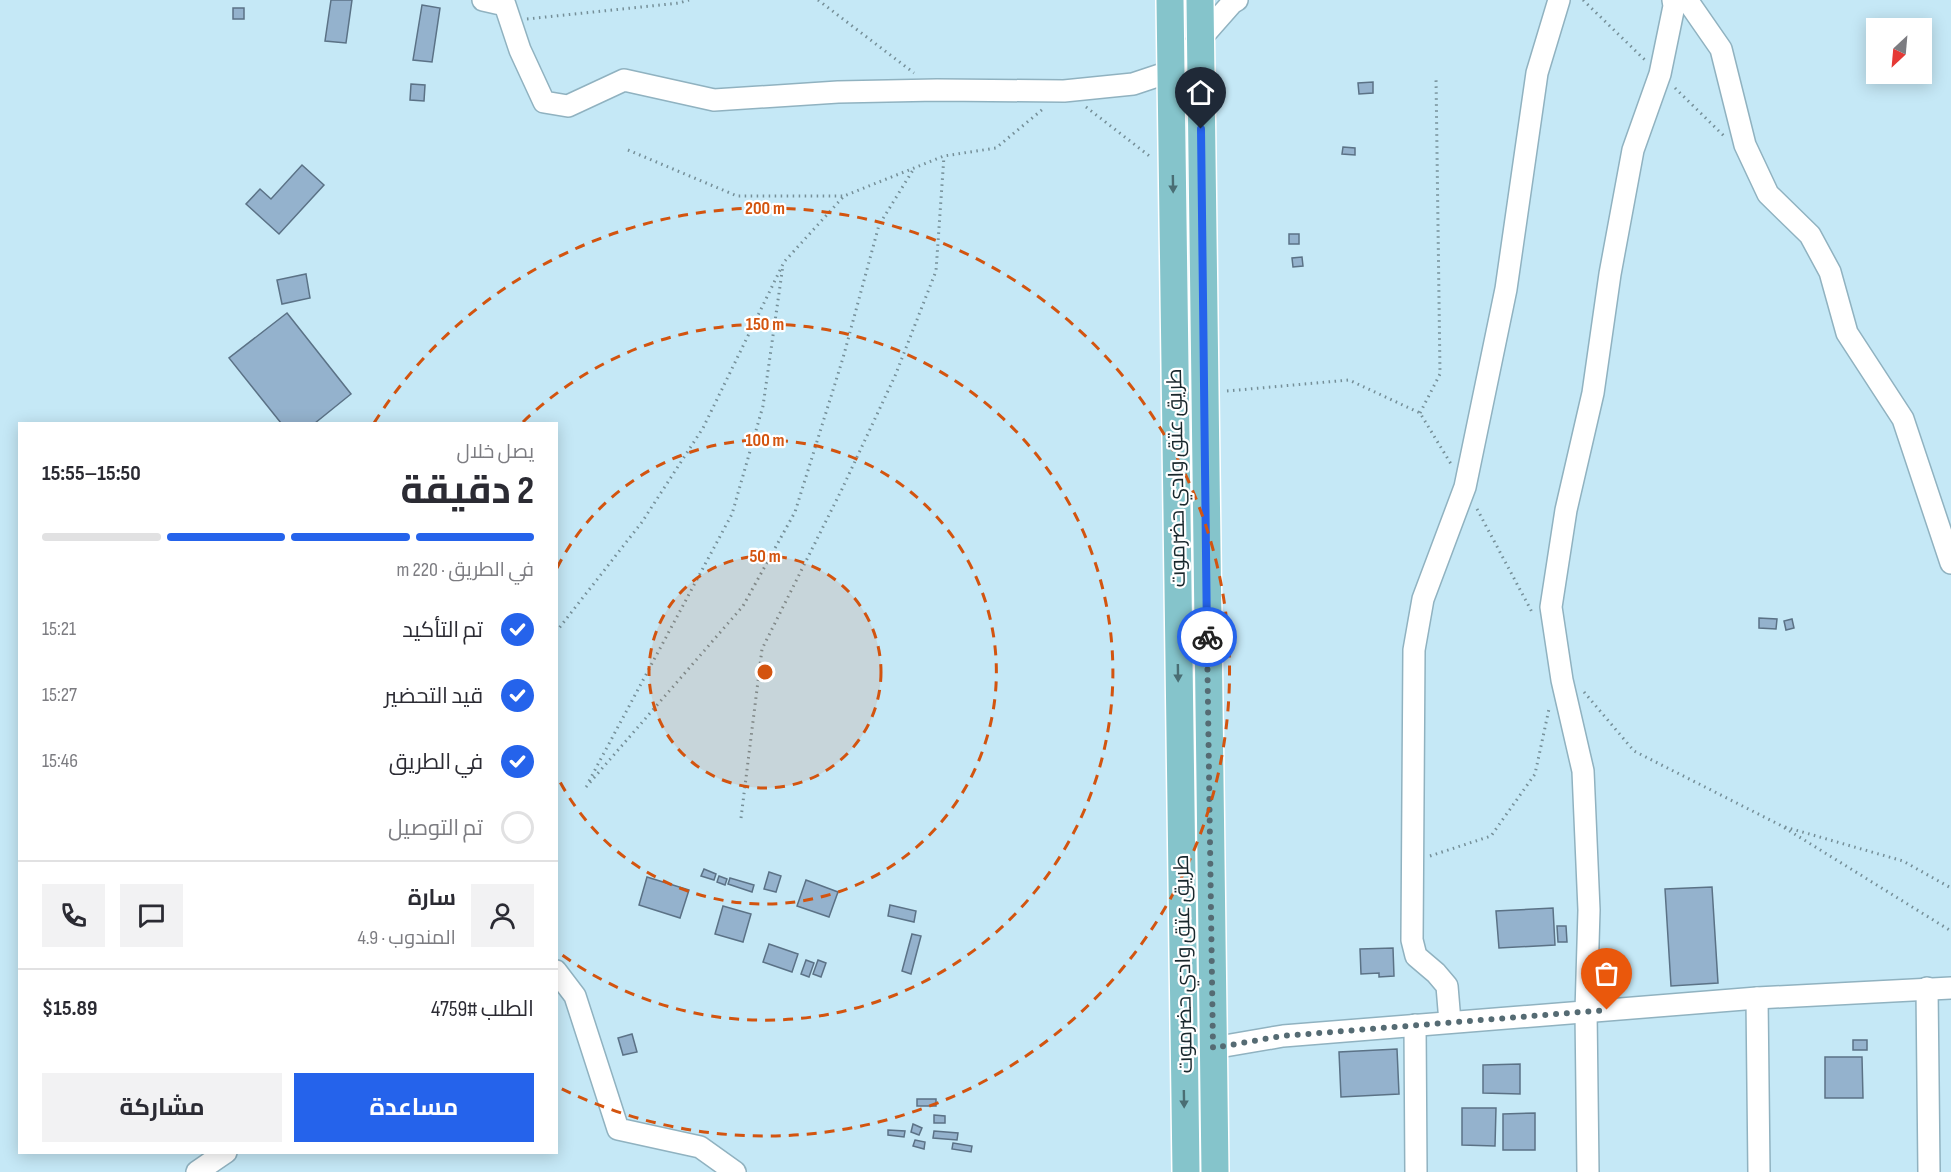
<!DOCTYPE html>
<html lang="ar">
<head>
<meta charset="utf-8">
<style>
  :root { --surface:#fff; --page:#f2f2f3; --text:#2b2b33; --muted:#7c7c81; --line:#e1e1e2; --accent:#2563eb }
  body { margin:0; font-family:"Sofia Sans Condensed",Cairo,sans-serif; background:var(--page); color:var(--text); direction:rtl; height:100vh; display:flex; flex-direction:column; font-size:22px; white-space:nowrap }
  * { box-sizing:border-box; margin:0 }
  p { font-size:20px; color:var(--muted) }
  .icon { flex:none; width:33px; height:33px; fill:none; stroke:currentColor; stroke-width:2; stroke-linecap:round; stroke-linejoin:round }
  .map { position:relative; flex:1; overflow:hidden; direction:ltr }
  .details { position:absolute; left:18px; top:422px; width:540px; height:732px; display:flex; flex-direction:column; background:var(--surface); border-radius:0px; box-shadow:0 3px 15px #0003; direction:rtl }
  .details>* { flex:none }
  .needle { width:39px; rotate:206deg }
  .fabs { position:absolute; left:1866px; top:18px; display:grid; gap:12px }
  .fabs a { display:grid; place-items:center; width:66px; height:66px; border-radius:0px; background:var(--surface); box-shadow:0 3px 15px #0003; font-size:30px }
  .pin { position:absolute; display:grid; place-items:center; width:51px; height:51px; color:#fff; margin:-62px -26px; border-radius:50% 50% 50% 0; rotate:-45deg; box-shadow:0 0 6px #0007 }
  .pin .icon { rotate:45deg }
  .courier { position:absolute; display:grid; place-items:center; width:60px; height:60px; margin:-30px; border:4px solid #2563eb; border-radius:50%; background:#fff; color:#222; box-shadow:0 2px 8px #0007 }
  .overview em { font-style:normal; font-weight:700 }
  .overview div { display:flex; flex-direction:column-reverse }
  .overview { display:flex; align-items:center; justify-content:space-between; height:102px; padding:0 24px }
  h1 { font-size:39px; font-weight:700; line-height:45px }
  .bar { display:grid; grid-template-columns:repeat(4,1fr); gap:9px 6px; align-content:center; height:72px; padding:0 24px }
  .bar i { height:8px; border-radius:4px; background:var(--line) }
  .bar .on { background:var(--accent) }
  .bar p { grid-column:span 4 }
  .line { display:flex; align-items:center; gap:15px; padding:0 24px; border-top:2px solid var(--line) }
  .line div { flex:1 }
  .round { display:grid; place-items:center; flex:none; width:63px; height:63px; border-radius:0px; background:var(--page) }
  ol { padding:0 24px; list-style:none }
  li { display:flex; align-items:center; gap:18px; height:66px }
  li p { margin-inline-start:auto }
  li .icon { padding:6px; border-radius:50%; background:var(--accent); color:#fff; stroke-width:4 }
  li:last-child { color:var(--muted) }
  li i { width:33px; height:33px; border:3px solid var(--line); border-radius:50% }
  .action { display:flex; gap:12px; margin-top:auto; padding:12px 24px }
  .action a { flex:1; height:69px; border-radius:0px; background:var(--accent); color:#fff; font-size:24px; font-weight:700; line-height:69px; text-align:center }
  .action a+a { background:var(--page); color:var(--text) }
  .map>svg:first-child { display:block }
  .building { fill:#94b2cd; stroke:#5b7286; stroke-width:1.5 }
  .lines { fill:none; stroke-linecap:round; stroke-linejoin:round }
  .minor-casing { stroke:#90b2c0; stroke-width:24 }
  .major-casing { stroke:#fff; stroke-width:30 }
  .path { stroke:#758f98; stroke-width:3; stroke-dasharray:1.5 4.5; stroke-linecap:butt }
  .minor { stroke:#fff; stroke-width:21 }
  .major { stroke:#85c4cb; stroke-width:27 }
  .oneway { fill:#4a6e74 }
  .done { stroke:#556b73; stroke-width:6; stroke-dasharray:0 10.8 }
  .route { stroke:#2563eb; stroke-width:8 }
  .ring { fill:none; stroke:#d3540f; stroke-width:3; stroke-dasharray:10 8 }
  .labels { text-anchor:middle; stroke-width:4.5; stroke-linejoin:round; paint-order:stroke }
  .street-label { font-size:21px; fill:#19272c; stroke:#fff }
  .centre { fill:#d3540f; stroke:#fff; stroke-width:3 }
  .ring-label { font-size:18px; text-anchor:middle; font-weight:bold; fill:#d3540f; stroke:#fff; stroke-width:4.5; stroke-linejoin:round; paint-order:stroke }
</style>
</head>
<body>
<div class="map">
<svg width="1951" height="1172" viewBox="0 0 1951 1172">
  <rect width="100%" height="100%" fill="#c5e8f6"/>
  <g class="building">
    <path d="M331 0H352L346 43 325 41Z"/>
    <path d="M422 5 440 8 432 62 413 60Z"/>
    <rect x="233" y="8" width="11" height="11"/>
    <path d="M1373 82V93L1359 94 1358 83Z"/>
    <path d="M411 84 425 85 424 101 410 100Z"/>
    <path d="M1343 147 1355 148V155L1342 154Z"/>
    <path d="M302 165 324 185 279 234 246 204 260 189 271 199Z"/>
    <rect x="1289" y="234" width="10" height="10"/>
    <path d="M1302 257 1303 266 1293 267 1292 258Z"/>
    <path d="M306 274 310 298 282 304 277 280Z"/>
    <path d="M287 313 351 394 315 423H281L229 358Z"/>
    <path d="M1759 618 1777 619 1776 629 1759 628Z"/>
    <path d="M1792 619 1794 628 1786 630 1784 621Z"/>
    <path d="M704 869 716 874 714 880 701 876Z"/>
    <path d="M769 872 781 876 776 892 764 889Z"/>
    <path d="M719 876 727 879 725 885 717 882Z"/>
    <path d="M647 877 689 890 680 918 639 905Z"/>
    <path d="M730 878 754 885 752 892 728 884Z"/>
    <path d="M806 880 838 892 829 917 797 906Z"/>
    <path d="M1712 887 1718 983 1671 986 1665 889Z"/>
    <path d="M890 905 916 911 914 922 888 916Z"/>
    <path d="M723 906 751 914 743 942 715 934Z"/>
    <path d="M1553 908 1555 945 1499 948 1496 911Z"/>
    <path d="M1557 926H1566L1567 942H1558Z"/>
    <path d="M912 934 921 936 911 974 902 971Z"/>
    <path d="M769 944 798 954 792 972 763 962Z"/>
    <path d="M1393 948 1394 976 1379 977V973L1361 974 1360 949Z"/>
    <path d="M806 960 814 963 809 977 801 974Z"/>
    <path d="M818 960 826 963 821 977 813 974Z"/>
    <path d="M632 1034 637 1052 623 1055 618 1038Z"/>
    <rect x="1853" y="1040" width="14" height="10"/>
    <path d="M1397 1049 1399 1094 1341 1097 1339 1052Z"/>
    <path d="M1825 1057H1862L1863 1098H1825Z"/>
    <path d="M1520 1064V1094L1483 1093V1065Z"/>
    <rect x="917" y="1099" width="19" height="7"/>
    <path d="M1462 1108H1496L1495 1146 1462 1145Z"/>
    <path d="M1535 1113V1150H1503V1114Z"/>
    <path d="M934 1115 945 1116V1123H934Z"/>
    <path d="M913 1124 922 1128 919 1135 911 1132Z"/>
    <path d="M888 1130 905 1131 904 1137 888 1135Z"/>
    <path d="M934 1131 958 1133 957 1140 933 1138Z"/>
    <path d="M915 1140 925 1142 924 1149 913 1146Z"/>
    <path d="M953 1143 972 1146 971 1152 952 1149Z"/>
  </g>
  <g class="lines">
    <defs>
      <g id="minor">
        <path d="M483 0 505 5 520 50 544 102 568 106 624 80 714 100 838 92 937 90 1064 91 1133 84 1172 71 1232 3 1237 0"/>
        <path d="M1687 0 1721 49 1745 145 1768 194 1810 235 1830 272 1847 333 1903 419 1951 563"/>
        <path d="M556 971 575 996 618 1129 700 1147 735 1172"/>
        <path d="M1927 988 1929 1172"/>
        <path d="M1757 998 1759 1172"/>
        <path d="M1450 1022 1447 986 1436 973 1416 956 1412 940 1414 650 1423 599 1465 487 1506 289 1537 73 1559 0"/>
        <path d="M1415 1025 1416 1172"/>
        <path d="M1213 1048 1283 1036 1757 998 1951 988"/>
        <path d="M197 1172 226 1152"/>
        <path d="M1588 1172 1586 1011 1589 910 1583 771 1562 680 1551 607 1566 510 1593 393 1610 274 1633 150 1660 74 1674 6 1673 0"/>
      </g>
      <g id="major">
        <path d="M1170 0 1186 1172"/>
        <path d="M1200 0 1215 1172"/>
      </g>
    </defs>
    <use href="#minor" class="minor-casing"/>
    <use href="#major" class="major-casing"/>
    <g class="path">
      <path d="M818 0 914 73"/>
      <path d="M1583 0 1646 61"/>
      <path d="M527 19 679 3 689 0"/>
      <path d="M1675 88 1724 136"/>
      <path d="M1086 107 1152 158"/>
      <path d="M628 150 737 196H844"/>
      <path d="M1227 391 1349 380 1420 413 1451 464"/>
      <path d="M1420 413 1440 374 1436 77"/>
      <path d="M1477 509 1533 614"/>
      <path d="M556 632 642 522 703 428 784 262 844 196 944 156 996 148 1043 109"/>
      <path d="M1584 692 1634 751 1780 825 1951 931"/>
      <path d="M589 781 732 514 763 406 783 265"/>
      <path d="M586 787 743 606 795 512 843 358 879 225 913 170"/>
      <path d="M741 818 762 649 842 489 895 376 936 271 944 156"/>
      <path d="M1785 827 1903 861 1951 888"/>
      <path d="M1430 856 1491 836 1535 774 1549 709"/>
    </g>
    <use href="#minor" class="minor"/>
    <use href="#major" class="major"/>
  </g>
  <defs><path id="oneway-solid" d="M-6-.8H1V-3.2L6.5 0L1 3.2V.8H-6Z" transform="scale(1.5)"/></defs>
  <g class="oneway">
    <use href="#oneway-solid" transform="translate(1173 184) rotate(89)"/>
    <use href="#oneway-solid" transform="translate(1178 673) rotate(89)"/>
    <use href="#oneway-solid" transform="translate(1184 1099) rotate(89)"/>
  </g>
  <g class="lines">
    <path class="done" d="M1207 637 1213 1048 1282 1036 1607 1010"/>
    <path class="route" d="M1201 129 1207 637"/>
  </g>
  <circle cx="765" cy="672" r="116" fill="#d3540f" fill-opacity=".12"/>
  <g class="ring">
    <circle cx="765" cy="672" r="116"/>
    <path d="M557 568A232 232 0 1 1 557 776"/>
    <path d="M523 422A348 348 0 1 1 558 952"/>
    <path d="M374 423A464 464 0 1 1 558 1087"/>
  </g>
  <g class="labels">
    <g class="street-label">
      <text transform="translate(1176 478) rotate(-91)" y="7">طريق عتق وادي حضرموت</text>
      <text transform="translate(1183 964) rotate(-91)" y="7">طريق عتق وادي حضرموت</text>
    </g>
  </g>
  <circle cx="765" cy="672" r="9" class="centre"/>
  <g class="ring-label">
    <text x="765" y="214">200 m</text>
    <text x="765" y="330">150 m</text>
    <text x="765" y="446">100 m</text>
    <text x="765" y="562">50 m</text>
  </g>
</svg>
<div class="fabs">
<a><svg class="needle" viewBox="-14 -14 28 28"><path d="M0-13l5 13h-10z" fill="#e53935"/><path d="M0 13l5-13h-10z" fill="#7c7c81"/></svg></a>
</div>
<div class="pin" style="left:1607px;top:1010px;background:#ea580c"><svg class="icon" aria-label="bag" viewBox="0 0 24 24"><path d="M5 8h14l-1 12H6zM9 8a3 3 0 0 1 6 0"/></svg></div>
<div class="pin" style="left:1201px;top:129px;background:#1f2937"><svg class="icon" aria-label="home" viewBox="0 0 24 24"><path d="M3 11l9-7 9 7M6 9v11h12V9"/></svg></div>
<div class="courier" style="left:1207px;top:637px"><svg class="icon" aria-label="bike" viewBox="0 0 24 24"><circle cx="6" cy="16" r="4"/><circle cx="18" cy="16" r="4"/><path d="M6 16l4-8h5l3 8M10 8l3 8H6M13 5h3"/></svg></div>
<section class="details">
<div class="overview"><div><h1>2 دقيقة</h1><p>يصل خلال</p></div><em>15:50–15:55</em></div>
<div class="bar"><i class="on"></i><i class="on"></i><i class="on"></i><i></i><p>في الطريق · 220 m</p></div>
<ol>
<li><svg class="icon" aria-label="check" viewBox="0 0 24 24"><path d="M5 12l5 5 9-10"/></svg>تم التأكيد<p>15:21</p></li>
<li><svg class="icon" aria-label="check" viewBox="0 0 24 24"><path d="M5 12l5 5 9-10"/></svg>قيد التحضير<p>15:27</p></li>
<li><svg class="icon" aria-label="check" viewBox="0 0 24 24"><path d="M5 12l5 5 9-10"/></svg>في الطريق<p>15:46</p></li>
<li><i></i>تم التوصيل</li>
</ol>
<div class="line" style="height:108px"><a class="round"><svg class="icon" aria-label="person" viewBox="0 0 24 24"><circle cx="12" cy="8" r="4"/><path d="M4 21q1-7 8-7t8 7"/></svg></a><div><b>سارة</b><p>المندوب · 4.9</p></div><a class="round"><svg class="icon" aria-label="chat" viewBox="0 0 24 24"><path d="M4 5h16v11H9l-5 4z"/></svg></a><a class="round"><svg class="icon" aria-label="phone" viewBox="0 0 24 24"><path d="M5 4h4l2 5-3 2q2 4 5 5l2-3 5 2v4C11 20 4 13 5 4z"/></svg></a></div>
<div class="line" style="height:78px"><div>الطلب #4759</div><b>$15.89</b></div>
<div class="action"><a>مساعدة</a><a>مشاركة</a></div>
</section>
</div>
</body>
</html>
